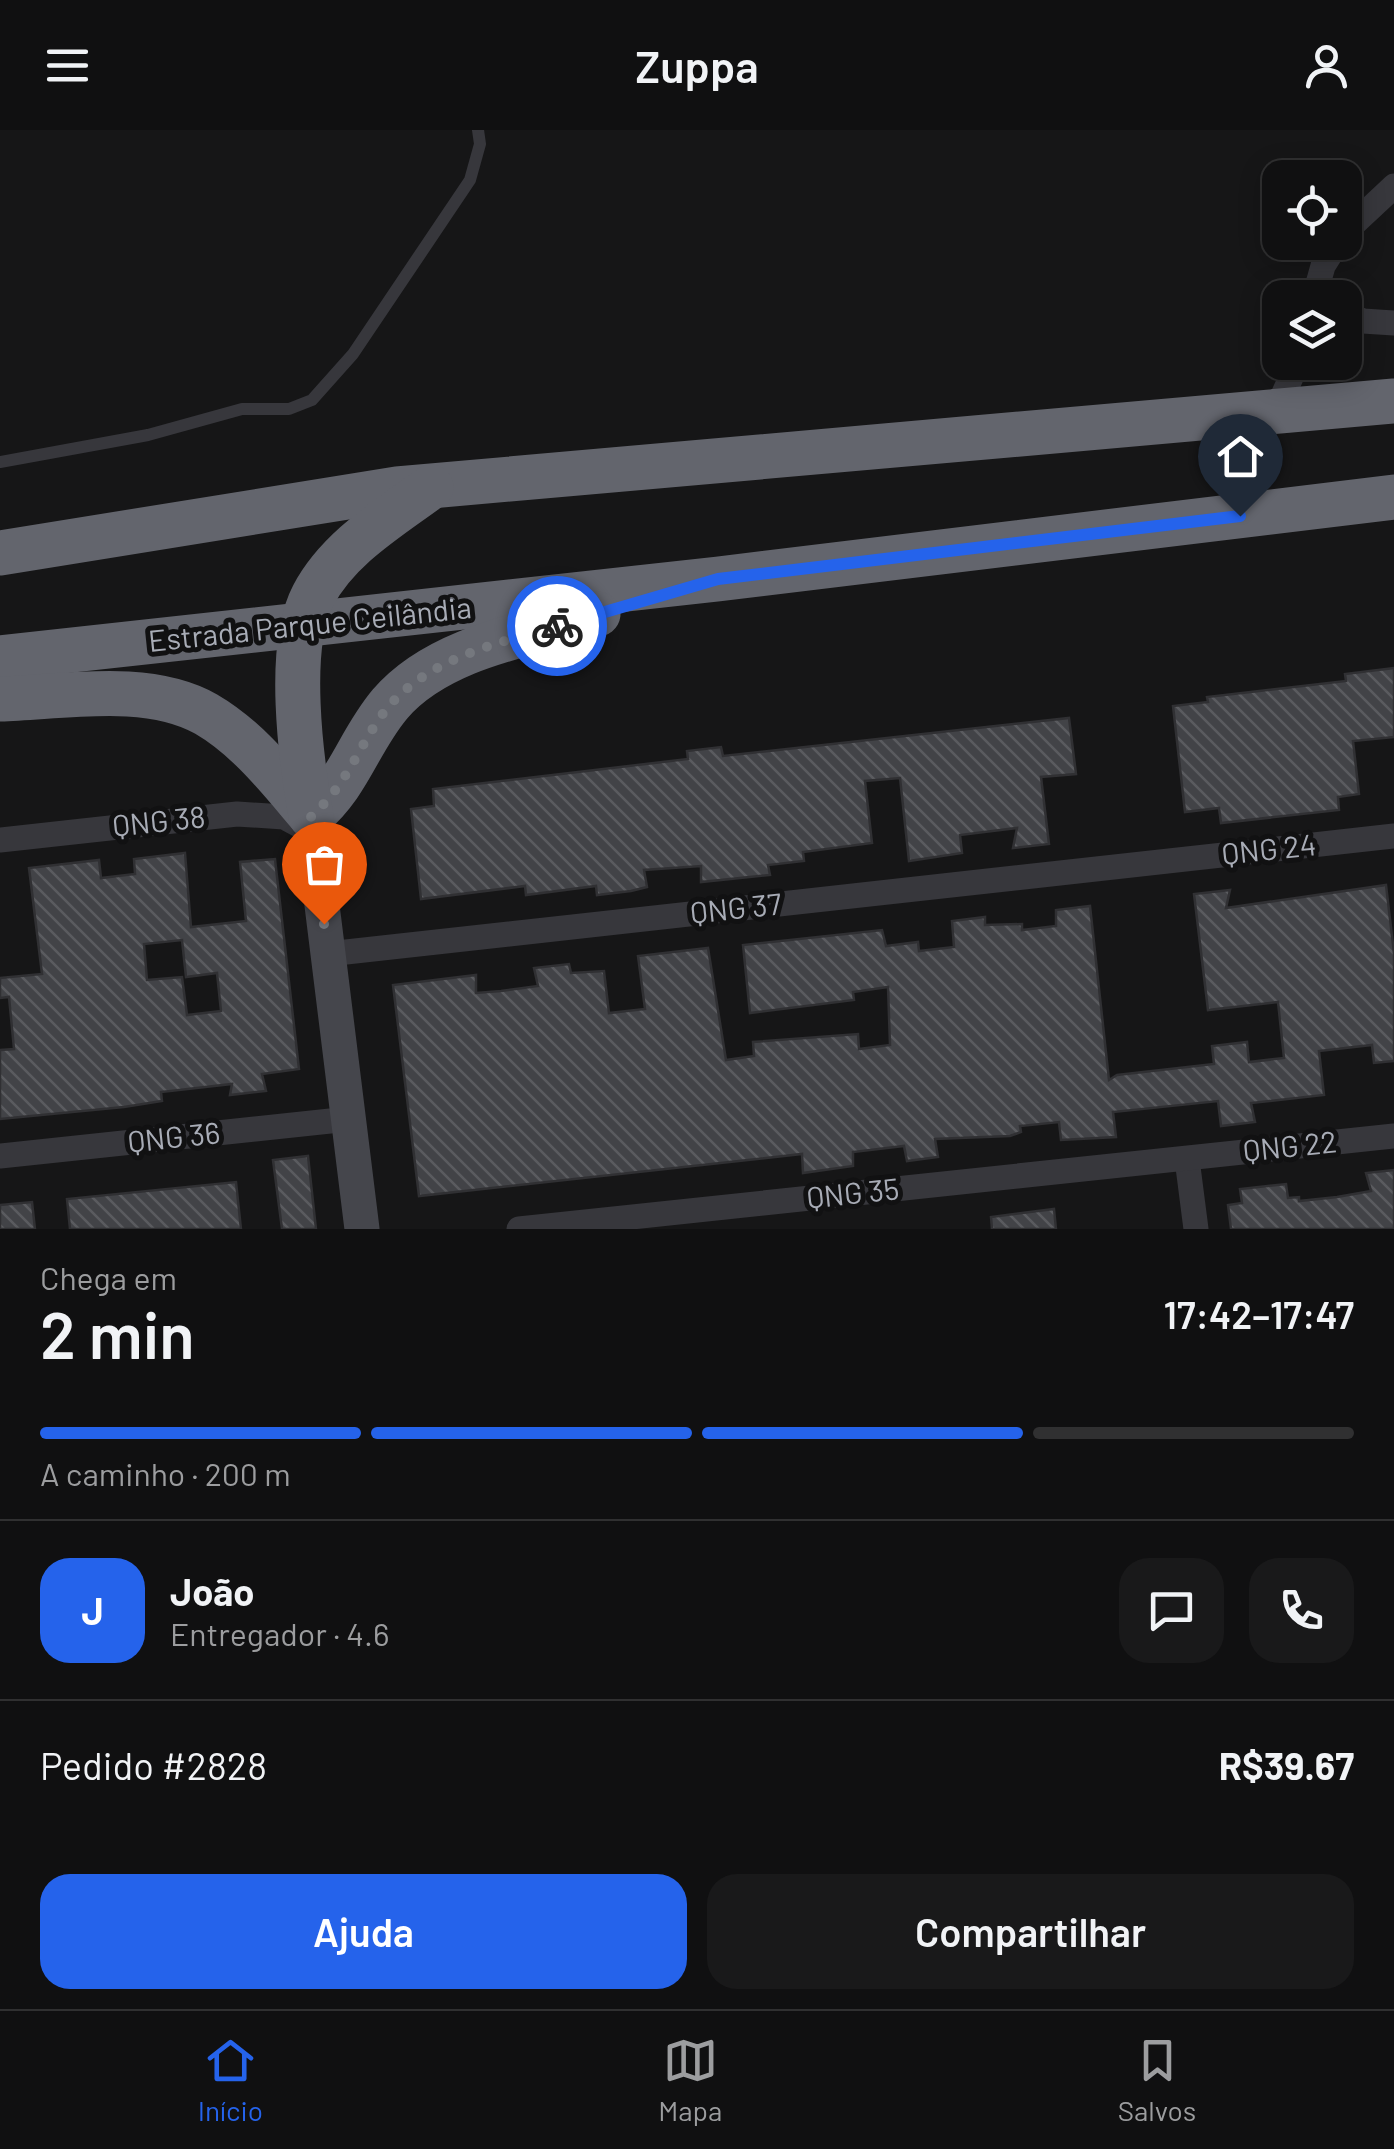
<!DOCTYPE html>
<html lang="pt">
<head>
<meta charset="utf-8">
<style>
  :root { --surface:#101011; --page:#19191a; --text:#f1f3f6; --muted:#9c9d9f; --line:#303031; --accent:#2563eb }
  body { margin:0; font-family:Barlow,sans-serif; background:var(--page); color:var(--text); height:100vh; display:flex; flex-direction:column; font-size:38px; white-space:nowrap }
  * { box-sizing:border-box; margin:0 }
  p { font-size:32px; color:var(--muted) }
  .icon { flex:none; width:55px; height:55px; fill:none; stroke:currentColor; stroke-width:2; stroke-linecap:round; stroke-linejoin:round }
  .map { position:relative; height:1099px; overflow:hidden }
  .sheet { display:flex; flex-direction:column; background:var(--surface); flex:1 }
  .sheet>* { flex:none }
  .controls { position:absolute; left:1262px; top:30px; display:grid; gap:20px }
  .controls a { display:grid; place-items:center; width:100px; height:100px; border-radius:20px; background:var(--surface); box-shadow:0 5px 25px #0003,0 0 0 2px var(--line); font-size:50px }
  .pin { position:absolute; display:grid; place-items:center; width:85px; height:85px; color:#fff; margin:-102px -42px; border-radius:50% 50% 50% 0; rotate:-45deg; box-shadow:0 0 10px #0007 }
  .pin .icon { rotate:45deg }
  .courier { position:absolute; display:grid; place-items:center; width:100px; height:100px; margin:-50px; border:8px solid #2563eb; border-radius:50%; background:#fff; color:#222; box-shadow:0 2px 12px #0007 }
  .headline em { font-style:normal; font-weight:600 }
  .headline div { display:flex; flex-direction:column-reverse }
  .headline { display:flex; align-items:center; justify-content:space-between; height:170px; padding:0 40px }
  h1 { font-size:65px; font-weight:600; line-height:75px }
  .bar { display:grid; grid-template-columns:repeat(4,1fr); gap:15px 10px; align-content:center; height:120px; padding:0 40px }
  .bar i { height:12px; border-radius:8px; background:var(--line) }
  .bar .selected { background:var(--accent) }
  .bar p { grid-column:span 4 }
  .line { display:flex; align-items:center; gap:25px; padding:0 40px; border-top:2px solid var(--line) }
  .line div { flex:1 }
  .round { display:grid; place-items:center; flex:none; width:105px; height:105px; border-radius:30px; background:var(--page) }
  .button { display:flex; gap:20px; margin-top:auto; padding:20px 40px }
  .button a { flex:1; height:115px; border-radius:30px; background:var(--accent); color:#fff; font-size:40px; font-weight:600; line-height:115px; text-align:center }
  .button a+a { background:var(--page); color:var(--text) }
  header { display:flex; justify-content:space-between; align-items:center; height:130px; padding:0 40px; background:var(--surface); font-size:45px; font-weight:600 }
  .tab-bar { display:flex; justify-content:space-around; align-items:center; height:140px; border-top:2px solid var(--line); background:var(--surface); font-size:28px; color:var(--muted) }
  .tab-bar a { display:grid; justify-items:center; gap:5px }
  .tab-bar .selected { color:var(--accent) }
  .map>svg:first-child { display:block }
  .building { fill:url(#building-back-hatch); stroke:#303033; stroke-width:2.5; fill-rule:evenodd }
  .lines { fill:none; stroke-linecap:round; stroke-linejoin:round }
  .lane { stroke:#37373c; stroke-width:12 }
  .street { stroke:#37373c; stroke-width:25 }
  .secondary { stroke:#45464c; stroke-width:35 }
  .highway { stroke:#63656d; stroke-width:45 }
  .done { stroke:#75787e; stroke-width:10; stroke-dasharray:0 18 }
  .route { stroke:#2563eb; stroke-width:12 }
  .labels { text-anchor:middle; stroke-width:10; stroke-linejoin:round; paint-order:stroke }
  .street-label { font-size:30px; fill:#a8acb6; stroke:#111112 }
</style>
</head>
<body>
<header><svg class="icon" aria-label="menu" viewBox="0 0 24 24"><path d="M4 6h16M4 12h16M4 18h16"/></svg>Zuppa<svg class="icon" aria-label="person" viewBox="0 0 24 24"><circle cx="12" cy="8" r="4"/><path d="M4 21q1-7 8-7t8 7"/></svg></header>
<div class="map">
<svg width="1394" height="1099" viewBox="0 0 1394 1099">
  <defs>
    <pattern id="building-back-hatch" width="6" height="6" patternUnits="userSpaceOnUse" patternTransform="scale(2.5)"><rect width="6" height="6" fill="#424347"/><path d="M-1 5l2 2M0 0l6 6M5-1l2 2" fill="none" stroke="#5a5b5f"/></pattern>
  </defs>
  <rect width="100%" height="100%" fill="#161617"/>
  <g class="building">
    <path d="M1394 538V607L1353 611 1359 664 1338 667 1339 680 1221 693 1219 678 1185 682 1173 576 1208 572 1207 567 1346 551 1345 544Z"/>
    <path d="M1069 588 1076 644 1041 647 1049 714 1013 718 1017 698 960 705 962 723 909 731 900 648 865 651 872 713 803 722 804 731 768 735 770 745 701 752V736L644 740 647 757 631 761 597 765 596 756 526 765 525 756 421 769 411 679 434 676 433 659 688 629 687 621 721 617 723 626Z"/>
    <path d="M185 723 191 797 246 791 240 732 275 729 299 939 262 944 266 961 230 965 232 954 161 962 162 971 124 977 0 989V920L14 919 9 867 0 868V848L42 844 29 738 99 730 101 748 135 744 134 729ZM182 810 186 847 217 843 221 881 187 885 182 847 147 850 144 814Z"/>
    <path d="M1386 755 1394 823V931L1374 933 1372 915 1319 921 1324 965 1251 973 1255 992 1221 996 1218 971 1113 982 1116 1007 1061 1010 1059 992 1020 996 1021 1002 1010 1006 935 1009 938 1027 907 1031 904 1016 853 1022V1036L803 1043 802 1024 419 1066 393 855 476 845V863L501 861 538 856 534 838 569 834 571 843 604 841 609 883 645 879 638 826 708 818 726 930 754 926 753 912 858 904 859 919 890 915 888 857 853 862 854 870 750 883 743 815 882 800 886 816 918 812 919 821 954 817 952 791 985 787V795L1022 794V800L1056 796V780L1090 776 1109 950 1117 945 1214 934 1212 916 1247 912 1249 932 1284 928 1278 872 1208 880 1194 764 1230 760 1226 778Z"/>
    <path d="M308 1026 316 1099H282L273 1030Z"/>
    <path d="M1394 1040V1099H1231L1228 1075 1242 1073 1240 1059 1286 1054 1288 1068 1299 1067V1071L1337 1067 1371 1061 1366 1043Z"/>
    <path d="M236 1052 241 1099H70L67 1069Z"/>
    <path d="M32 1072 35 1099H0V1075Z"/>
    <path d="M1054 1079 1056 1099H992L991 1087Z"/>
  </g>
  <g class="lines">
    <path class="lane" d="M0 332 148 305 242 279H289L312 270 353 224 470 50 480 14 478 0"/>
    <g class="street">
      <path d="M1345 102 1394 56"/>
      <path d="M1314 168 1323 136 1338 112"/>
      <path d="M1345 184 1363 191 1394 193"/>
      <path d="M1276 281 1298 232"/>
      <path d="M0 710 237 684 284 687 310 701"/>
      <path d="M328 824 1394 706"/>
      <path d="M0 1026 349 989"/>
      <path d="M1187 1029 1196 1099"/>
      <path d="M519 1099 1394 1006"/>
    </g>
    <path class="secondary" d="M311 686 362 1099"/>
    <g class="highway">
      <path d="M0 423 397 359 1394 271"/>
      <path d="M0 528 718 449 1394 367"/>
      <path d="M0 569C64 567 148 551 206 584 249 609 280 650 311 686"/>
      <path d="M311 686C350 653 358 612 390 574 439 517 529 504 598 484"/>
      <path d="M311 686C301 630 286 517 313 466 338 418 389 388 431 357"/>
    </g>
  </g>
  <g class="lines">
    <path class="done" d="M324 794 311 686C343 659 355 626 377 592 417 531 491 515 557 496"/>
    <path class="route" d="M557 496 718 449 1240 386"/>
  </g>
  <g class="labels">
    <g class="street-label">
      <text transform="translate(310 495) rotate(-6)" y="10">Estrada Parque Ceilândia</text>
      <text transform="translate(159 692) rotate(-6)" y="10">QNG 38</text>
      <text transform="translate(1269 720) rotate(-6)" y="10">QNG 24</text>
      <text transform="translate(736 779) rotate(-6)" y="10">QNG 37</text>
      <text transform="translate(174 1008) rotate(-6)" y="10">QNG 36</text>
      <text transform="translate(1290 1017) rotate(-6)" y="10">QNG 22</text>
      <text transform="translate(853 1064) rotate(-6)" y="10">QNG 35</text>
    </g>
  </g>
</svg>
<div class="controls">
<a><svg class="icon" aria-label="locate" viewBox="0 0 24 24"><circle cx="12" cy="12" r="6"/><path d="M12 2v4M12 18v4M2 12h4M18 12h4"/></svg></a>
<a><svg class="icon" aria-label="layers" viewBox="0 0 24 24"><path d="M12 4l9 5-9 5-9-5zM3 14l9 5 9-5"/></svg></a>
</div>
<div class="pin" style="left:324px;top:794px;background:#ea580c"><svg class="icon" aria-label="bag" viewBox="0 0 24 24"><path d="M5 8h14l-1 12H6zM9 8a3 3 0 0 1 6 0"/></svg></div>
<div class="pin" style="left:1240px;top:386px;background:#1f2937"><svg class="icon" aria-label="home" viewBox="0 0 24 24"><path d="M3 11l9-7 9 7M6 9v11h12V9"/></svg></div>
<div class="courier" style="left:557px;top:496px"><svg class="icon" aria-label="bike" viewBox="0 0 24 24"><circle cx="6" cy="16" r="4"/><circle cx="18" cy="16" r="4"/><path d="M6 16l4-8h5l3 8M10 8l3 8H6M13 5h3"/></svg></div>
</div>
<section class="sheet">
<div class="headline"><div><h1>2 min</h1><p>Chega em</p></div><em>17:42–17:47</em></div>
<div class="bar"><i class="selected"></i><i class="selected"></i><i class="selected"></i><i></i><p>A caminho · 200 m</p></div>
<div class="line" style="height:180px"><b class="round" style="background:var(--accent);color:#fff">J</b><div><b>João</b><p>Entregador · 4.6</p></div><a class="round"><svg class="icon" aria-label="chat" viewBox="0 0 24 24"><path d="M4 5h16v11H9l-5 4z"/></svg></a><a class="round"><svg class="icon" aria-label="phone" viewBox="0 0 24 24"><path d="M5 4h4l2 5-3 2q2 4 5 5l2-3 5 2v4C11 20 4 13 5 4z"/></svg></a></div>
<div class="line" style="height:130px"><div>Pedido #2828</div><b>R$39.67</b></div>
<div class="button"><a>Ajuda</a><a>Compartilhar</a></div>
</section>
<nav class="tab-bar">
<a class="selected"><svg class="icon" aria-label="home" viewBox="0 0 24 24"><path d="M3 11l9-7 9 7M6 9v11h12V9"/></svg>Início</a>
<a><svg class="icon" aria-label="map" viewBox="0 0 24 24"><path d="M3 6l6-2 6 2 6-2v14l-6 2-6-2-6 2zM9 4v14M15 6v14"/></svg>Mapa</a>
<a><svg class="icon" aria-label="saved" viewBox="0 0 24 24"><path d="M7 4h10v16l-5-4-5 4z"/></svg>Salvos</a>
</nav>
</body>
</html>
